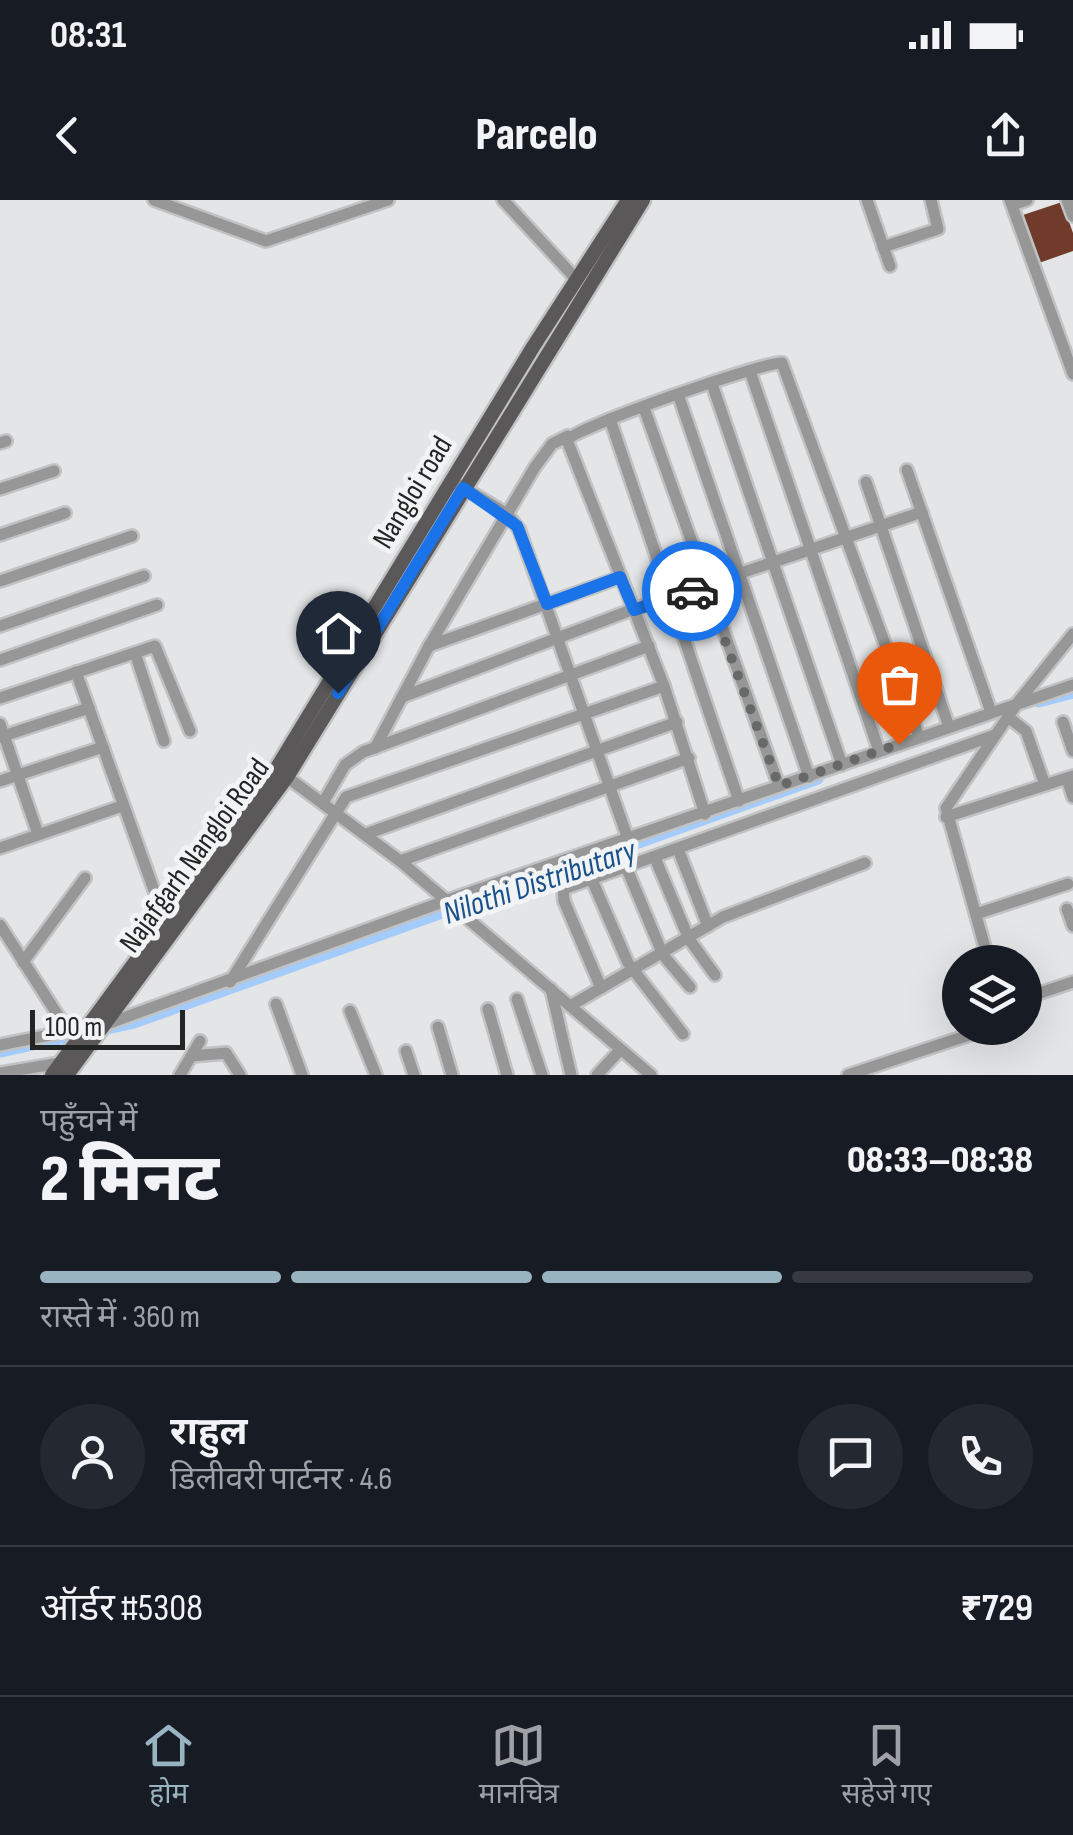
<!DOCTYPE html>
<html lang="hi">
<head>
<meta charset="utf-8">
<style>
  :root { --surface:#171b24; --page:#242831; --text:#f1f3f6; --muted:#9ea1a6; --line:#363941; --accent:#98b4c0 }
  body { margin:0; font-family:"Sofia Sans Condensed","Noto Sans Devanagari",sans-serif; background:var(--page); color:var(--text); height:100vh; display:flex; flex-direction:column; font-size:38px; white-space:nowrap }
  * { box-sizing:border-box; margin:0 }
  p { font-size:32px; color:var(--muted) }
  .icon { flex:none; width:55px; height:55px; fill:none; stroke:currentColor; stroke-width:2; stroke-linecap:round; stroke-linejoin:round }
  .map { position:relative; height:875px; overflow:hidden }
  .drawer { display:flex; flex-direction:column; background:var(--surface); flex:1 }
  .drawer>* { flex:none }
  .tools { position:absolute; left:942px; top:745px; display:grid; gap:20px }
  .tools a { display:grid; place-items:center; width:100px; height:100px; border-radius:50%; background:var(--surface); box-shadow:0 10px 40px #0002; font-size:50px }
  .scale { position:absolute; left:30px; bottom:25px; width:155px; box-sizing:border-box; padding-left:10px; border:5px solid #232424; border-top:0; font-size:28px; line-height:35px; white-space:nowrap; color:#232424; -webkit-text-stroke:8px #f1f3f4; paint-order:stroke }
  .pin { position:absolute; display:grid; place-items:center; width:85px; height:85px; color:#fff; margin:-102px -42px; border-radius:50% 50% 50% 0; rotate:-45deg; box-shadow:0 0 10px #0007 }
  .pin .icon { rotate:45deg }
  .courier { position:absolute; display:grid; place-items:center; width:100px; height:100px; margin:-50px; border:8px solid #1a73e8; border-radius:50%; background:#fff; color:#222; box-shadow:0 2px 12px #0007 }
  .overview em { font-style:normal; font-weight:800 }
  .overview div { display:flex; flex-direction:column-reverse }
  .overview { display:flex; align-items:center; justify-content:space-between; height:170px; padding:0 40px }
  h1 { font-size:65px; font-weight:800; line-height:75px }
  .bar { display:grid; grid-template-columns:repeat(4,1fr); gap:15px 10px; align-content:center; height:120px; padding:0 40px }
  .bar i { height:12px; border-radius:8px; background:var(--line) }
  .bar .current { background:var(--accent) }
  .bar p { grid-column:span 4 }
  .line { display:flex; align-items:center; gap:25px; padding:0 40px; border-top:2px solid var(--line) }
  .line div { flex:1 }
  .round { display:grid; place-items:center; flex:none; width:105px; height:105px; border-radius:52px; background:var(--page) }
  .status { display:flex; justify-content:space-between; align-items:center; height:70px; padding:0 50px; background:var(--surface); direction:ltr }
  .status svg { height:28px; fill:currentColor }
  header { display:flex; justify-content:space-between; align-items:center; height:130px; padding:0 40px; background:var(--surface); font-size:45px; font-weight:800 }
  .menu { display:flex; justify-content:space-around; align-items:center; height:140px; border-top:2px solid var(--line); background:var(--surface); font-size:28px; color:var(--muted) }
  .menu a { display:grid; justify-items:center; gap:5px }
  .menu .current { color:var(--accent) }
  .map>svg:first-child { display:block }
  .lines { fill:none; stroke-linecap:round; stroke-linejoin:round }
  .canal { stroke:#a3ccfc; stroke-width:11 }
  .building { fill:#713b2b }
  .minor-casing { stroke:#c1c2c4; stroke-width:16 }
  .major-casing { stroke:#c1c2c4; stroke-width:19 }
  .minor { stroke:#989797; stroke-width:11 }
  .major { stroke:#5a5858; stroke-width:14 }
  .done { stroke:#676868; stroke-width:10; stroke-dasharray:0 18 }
  .route { stroke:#1a73e8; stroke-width:12 }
  .labels { text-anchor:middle; stroke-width:10; stroke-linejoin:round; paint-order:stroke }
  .street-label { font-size:30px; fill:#232424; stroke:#f1f3f4 }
  .water-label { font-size:32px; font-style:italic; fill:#19518b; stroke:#f1f3f4 }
</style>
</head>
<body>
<div class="status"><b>08:31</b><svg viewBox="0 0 49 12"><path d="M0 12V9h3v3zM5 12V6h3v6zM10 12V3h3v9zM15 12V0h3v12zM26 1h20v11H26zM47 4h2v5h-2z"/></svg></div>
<header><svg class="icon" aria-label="back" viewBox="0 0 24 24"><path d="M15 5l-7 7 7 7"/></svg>Parcelo<svg class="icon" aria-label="share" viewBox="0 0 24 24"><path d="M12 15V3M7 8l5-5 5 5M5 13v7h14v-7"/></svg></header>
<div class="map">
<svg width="1073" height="875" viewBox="0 0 1073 875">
  <rect width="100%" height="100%" fill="#e4e5e7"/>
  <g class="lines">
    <g class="canal">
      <path d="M1039 502 1073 493"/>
      <path d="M0 852 134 823 818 579"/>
    </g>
  </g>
  <path class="building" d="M1062 2 1073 33V51L1036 64 1020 16Z"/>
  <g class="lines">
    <defs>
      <g id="minor">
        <path d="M154 0 266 41 388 0"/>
        <path d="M503 0 577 80"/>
        <path d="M867 0 890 66"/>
        <path d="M1010 0 1073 174"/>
        <path d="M1067 0 1073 16"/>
        <path d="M1012 5 1027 0"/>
        <path d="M883 47 938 29 931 0"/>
        <path d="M750 171 879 551"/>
        <path d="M712 184 842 565"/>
        <path d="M679 197 809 577"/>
        <path d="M644 208 779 586"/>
        <path d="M610 219 739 601"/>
        <path d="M0 243 6 241"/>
        <path d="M907 270 991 512"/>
        <path d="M451 280 507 314 519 329 628 639"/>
        <path d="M866 282 949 527"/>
        <path d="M0 289 54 271"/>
        <path d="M0 335 65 313"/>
        <path d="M0 381 132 336"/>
        <path d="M0 426 144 376"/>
        <path d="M429 446 621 377"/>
        <path d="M135 453 164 541"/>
        <path d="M0 460 157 405"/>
        <path d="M76 472 165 721"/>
        <path d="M402 497 634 409 922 312"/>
        <path d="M0 498 155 446 190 531"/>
        <path d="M1008 517 1026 531 1045 585"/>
        <path d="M1063 522 1073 551"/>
        <path d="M0 524 38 634"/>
        <path d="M0 537 89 508"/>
        <path d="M375 548 429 446 535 267 552 244 568 236"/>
        <path d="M287 577 400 661 651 875"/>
        <path d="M1067 579 1073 597"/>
        <path d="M0 581 103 547"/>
        <path d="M324 601 345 565 363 552 649 446"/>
        <path d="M705 614 664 486 567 240C572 229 765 161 782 163L919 537"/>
        <path d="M946 617 1073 576"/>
        <path d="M366 634 677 522"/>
        <path d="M0 648 122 606"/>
        <path d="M678 649 708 726"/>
        <path d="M655 658 689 739 715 775"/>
        <path d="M400 661 689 558"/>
        <path d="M627 669 663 755 690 787"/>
        <path d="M592 680 628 763 683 834"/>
        <path d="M1067 709 1073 726"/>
        <path d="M976 714 1068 684"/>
        <path d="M0 725 68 831"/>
        <path d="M23 762 85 678"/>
        <path d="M989 762 946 608 1018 502 1073 434"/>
        <path d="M230 782 346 597 664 486"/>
        <path d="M601 788 564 701 563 689 995 535"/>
        <path d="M551 789 571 875"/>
        <path d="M1025 798 1073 782"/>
        <path d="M517 799 542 875"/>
        <path d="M276 804 302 875"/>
        <path d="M570 806 723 717 865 663"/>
        <path d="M488 809 507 875"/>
        <path d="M350 811 376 875"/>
        <path d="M104 825 448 700 1073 485"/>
        <path d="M438 827 452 875"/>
        <path d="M0 845 74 830"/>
        <path d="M406 851 414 875"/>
        <path d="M192 856 226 853 240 875"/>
        <path d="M0 873 66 862"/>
        <path d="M180 875 200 841"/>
        <path d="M597 875 620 850"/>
        <path d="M848 875 990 828"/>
      </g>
      <g id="major">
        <path d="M52 875 270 579 533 147 628 0"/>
        <path d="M67 875 287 577 643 0"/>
      </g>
    </defs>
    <use href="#minor" class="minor-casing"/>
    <use href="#major" class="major-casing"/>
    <use href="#minor" class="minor"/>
    <use href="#major" class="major"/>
  </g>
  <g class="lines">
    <path class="done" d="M692 391 705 387 779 586 899 544"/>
    <path class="route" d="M338 493 463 288 517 326 547 404 620 377 634 410 692 391"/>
  </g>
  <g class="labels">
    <g class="street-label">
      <text transform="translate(412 292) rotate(-59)" y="10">Nangloi road</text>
      <text transform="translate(194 655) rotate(-54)" y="10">Najafgarh Nangloi Road</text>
    </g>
    <g class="water-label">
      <text transform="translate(539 681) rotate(-19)" y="11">Nilothi Distributary</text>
    </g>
  </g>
</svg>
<div class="tools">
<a><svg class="icon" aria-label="layers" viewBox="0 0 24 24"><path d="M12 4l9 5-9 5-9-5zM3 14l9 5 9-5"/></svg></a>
</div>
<div class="scale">100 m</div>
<div class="pin" style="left:899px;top:544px;background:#ea580c"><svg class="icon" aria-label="bag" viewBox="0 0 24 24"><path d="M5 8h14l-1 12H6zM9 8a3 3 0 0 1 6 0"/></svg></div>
<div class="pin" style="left:338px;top:493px;background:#1f2937"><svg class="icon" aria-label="home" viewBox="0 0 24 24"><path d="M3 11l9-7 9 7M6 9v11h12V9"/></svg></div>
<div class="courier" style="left:692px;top:391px"><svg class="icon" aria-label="car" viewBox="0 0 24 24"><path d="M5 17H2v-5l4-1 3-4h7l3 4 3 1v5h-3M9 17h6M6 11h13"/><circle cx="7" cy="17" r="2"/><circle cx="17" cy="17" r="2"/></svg></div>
</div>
<section class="drawer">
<div class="overview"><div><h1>2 मिनट</h1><p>पहुँचने में</p></div><em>08:33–08:38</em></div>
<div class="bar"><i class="current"></i><i class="current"></i><i class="current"></i><i></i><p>रास्ते में · 360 m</p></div>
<div class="line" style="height:180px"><a class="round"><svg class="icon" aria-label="person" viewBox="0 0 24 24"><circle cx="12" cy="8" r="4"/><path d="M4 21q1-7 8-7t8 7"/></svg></a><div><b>राहुल</b><p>डिलीवरी पार्टनर · 4.6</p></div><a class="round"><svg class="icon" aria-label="chat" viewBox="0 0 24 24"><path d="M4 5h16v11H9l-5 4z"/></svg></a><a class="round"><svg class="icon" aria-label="phone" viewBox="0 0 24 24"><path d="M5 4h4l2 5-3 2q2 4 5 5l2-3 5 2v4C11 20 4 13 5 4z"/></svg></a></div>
<div class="line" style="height:130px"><div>ऑर्डर #5308</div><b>₹729</b></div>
</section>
<nav class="menu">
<a class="current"><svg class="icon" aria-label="home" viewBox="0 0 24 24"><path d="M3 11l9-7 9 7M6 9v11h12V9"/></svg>होम</a>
<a><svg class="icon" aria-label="map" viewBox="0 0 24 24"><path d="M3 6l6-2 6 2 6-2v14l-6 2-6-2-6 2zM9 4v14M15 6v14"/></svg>मानचित्र</a>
<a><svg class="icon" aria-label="saved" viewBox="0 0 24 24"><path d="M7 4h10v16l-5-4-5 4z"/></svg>सहेजे गए</a>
</nav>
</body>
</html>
